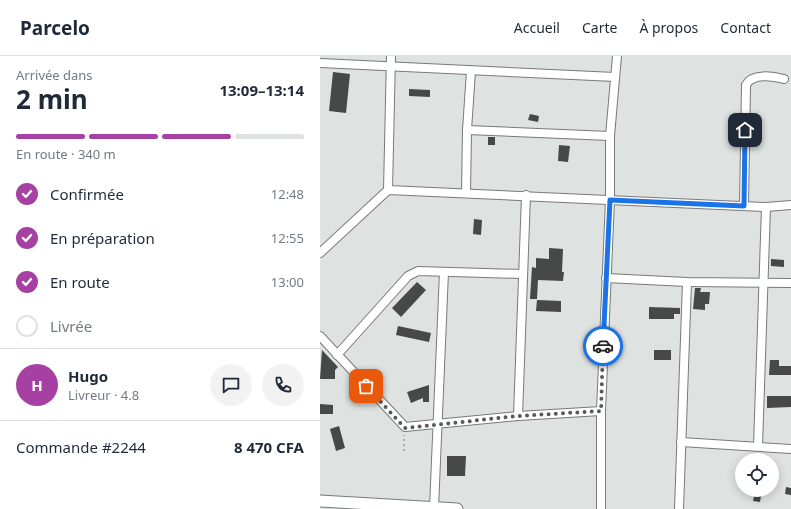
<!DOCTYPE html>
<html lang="fr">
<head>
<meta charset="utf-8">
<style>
  :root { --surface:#fff; --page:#f2f2f3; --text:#1f2937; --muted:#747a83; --line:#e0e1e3; --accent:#a740a3 }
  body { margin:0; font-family:"Noto Sans",sans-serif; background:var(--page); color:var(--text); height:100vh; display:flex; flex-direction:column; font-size:15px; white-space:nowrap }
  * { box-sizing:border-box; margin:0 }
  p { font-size:13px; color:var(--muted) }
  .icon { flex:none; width:22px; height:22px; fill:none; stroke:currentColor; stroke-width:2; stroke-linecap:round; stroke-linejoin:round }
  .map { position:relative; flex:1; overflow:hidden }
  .panel { display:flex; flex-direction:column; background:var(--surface); width:320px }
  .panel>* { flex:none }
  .tools { position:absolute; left:415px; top:397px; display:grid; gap:8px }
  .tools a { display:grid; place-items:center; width:44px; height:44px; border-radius:50%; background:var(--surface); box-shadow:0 2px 10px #0003; font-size:20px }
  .pin { position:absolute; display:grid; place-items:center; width:34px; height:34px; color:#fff; margin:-17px; border-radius:8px; box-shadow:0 2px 6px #0006 }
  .courier { position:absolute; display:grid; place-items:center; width:40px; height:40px; margin:-20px; border:3px solid #1a73e8; border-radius:50%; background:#fff; color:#222; box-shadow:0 1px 5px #0007 }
  .summary em { font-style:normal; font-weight:700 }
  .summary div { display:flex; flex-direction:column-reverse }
  .summary { display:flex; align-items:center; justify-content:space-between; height:68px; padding:0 16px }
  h1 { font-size:26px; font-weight:700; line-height:30px }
  .bar { display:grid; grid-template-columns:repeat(4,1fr); gap:6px 4px; align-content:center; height:48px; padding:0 16px }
  .bar i { height:5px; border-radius:3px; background:var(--line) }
  .bar .active { background:var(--accent) }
  .bar p { grid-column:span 4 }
  .line { display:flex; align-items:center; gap:10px; padding:0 16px; border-top:1px solid var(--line) }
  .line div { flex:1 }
  .round { display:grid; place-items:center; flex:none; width:42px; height:42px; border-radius:21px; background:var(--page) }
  ol { padding:0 16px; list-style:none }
  li { display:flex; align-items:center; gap:12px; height:44px }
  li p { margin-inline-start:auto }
  li .icon { padding:4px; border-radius:50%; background:var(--accent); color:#fff; stroke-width:4 }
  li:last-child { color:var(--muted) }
  li i { width:22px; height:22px; border:2px solid var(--line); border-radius:50% }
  header { display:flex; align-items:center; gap:24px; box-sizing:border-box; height:56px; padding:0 20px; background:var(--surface); border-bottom:1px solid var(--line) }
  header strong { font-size:19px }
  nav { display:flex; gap:22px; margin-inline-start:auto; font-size:14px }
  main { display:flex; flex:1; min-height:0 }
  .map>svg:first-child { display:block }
  .building { fill:#464947 }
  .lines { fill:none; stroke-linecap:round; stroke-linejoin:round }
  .street-casing { stroke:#777a78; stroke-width:10 }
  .secondary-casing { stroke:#777a78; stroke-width:13 }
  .path { stroke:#757776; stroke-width:1; stroke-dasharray:2 3; stroke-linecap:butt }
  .street { stroke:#fff; stroke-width:8 }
  .secondary { stroke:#fff; stroke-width:11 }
  .done { stroke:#575a59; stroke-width:4; stroke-dasharray:0 7.2 }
  .route { stroke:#1a73e8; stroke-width:5 }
</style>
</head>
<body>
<header>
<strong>Parcelo</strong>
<nav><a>Accueil</a><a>Carte</a><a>À propos</a><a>Contact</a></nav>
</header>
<main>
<section class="panel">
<div class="summary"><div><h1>2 min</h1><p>Arrivée dans</p></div><em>13:09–13:14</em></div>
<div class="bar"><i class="active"></i><i class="active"></i><i class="active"></i><i></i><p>En route · 340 m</p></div>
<ol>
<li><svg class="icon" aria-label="check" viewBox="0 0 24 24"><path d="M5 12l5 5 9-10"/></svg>Confirmée<p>12:48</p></li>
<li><svg class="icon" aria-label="check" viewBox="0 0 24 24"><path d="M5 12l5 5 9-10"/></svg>En préparation<p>12:55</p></li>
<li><svg class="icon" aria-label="check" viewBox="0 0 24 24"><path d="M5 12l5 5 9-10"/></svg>En route<p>13:00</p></li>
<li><i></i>Livrée</li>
</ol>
<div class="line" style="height:72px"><b class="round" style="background:var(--accent);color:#fff">H</b><div><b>Hugo</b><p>Livreur · 4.8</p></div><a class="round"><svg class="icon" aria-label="chat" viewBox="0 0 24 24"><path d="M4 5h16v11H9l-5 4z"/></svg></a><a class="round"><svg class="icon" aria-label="phone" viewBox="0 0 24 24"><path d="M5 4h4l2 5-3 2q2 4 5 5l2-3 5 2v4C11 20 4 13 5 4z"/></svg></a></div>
<div class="line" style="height:52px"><div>Commande #2244</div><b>8 470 CFA</b></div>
</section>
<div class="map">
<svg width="471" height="453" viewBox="0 0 471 453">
  <rect width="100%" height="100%" fill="#dee2e0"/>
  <g class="building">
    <path d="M13 16 30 18 26 57 9 55Z"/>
    <path d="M89 33 110 34V41L89 40Z"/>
    <path d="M210 58 219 60 218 66 208 64Z"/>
    <rect x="168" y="81" width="7" height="8"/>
    <path d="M239 89 250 90 248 106 238 105Z"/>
    <path d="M154 163 162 164 161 179 153 178Z"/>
    <path d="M229 192 243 193 242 216H244L243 225 218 224 217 243H210L212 211 216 212V202L229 203Z"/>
    <path d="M451 203 464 204V211L451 210Z"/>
    <path d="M97 226 106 234 81 261 72 252Z"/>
    <path d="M375 232H381L380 236H390L389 248H385V254L373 253Z"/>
    <path d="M217 244 241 245V256L216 255Z"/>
    <path d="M329 251 360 252V258H354V263H329Z"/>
    <path d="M78 270 111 277 109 286 76 279Z"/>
    <path d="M2 294 18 311 15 314V323H0Z"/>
    <rect x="334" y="294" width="17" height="10"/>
    <path d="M450 304H459V310H471V319H449Z"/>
    <path d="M109 329V346H103V342L91 347 87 336Z"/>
    <path d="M447 340H471V351L447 352Z"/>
    <path d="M0 348 13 349V358H0Z"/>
    <path d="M19 370 25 392 16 395 10 373Z"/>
    <path d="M127 400H146L145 420H127Z"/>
    <path d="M466 431 471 432V439L465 438Z"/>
    <path d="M435 434H442L440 446 433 445Z"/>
  </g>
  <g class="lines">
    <defs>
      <g id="street">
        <path d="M0 7 295 21"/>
        <path d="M147 74 290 80"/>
        <path d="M68 134 71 0"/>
        <path d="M146 137 147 74 151 15"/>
        <path d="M424 150 426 29C432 17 453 20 464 23"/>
        <path d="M0 197 68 134 446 151 471 149"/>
        <path d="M286 222 367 226 471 227"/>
        <path d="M0 280 85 371 198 360 281 355"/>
        <path d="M17 299 88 220 98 215 203 218"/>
        <path d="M198 360 206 139"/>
        <path d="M361 386 471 393"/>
        <path d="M438 390 446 151"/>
        <path d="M114 452 124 216"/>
        <path d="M281 453V355L290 144V80L297 0"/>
        <path d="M359 453 367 226"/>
      </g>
      <path id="secondary" d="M0 445 137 453"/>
    </defs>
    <use href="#street" class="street-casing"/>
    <use href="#secondary" class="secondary-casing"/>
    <path class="path" d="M84 395V379"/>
    <use href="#street" class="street"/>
    <use href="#secondary" class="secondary"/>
  </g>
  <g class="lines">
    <path class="done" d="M46 330 85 372 198 360 281 355 283 290"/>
    <path class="route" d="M283 290 290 144 424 150 425 74"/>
  </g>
</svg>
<div class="tools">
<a><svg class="icon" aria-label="locate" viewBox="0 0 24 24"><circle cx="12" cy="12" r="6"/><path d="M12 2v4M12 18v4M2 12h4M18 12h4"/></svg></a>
</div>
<div class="pin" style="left:46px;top:330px;background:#ea580c"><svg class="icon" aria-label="bag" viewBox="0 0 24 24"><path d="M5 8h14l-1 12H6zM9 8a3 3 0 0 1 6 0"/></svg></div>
<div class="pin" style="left:425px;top:74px;background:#1f2937"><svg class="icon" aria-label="home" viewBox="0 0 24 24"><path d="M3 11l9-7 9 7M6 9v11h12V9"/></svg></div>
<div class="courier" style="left:283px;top:290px"><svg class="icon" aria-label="car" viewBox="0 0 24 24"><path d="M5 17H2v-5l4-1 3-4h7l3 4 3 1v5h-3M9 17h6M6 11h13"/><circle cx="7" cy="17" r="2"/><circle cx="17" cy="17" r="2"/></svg></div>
</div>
</main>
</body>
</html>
